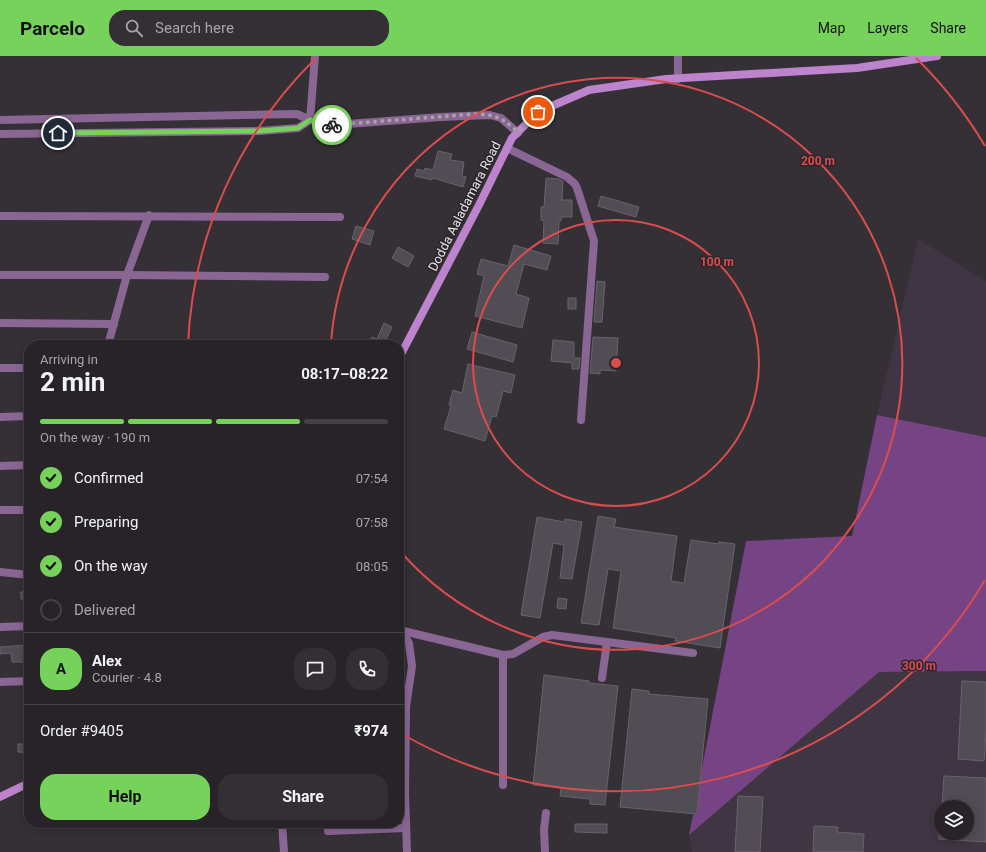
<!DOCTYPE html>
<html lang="en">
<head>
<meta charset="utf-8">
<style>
  :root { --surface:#282328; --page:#342f34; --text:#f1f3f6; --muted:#a5a4a8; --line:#444045; --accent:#76d25a }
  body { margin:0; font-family:Roboto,sans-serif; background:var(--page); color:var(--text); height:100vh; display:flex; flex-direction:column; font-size:15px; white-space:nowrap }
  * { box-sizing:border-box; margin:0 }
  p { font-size:13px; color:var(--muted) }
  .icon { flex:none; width:22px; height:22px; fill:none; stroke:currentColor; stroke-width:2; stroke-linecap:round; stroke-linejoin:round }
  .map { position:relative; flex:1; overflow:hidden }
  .side { position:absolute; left:24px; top:284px; width:380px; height:488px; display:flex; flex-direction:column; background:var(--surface); border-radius:16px; box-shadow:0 2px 10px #0003,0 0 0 1px var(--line) }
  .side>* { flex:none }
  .controls { position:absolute; left:934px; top:744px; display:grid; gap:8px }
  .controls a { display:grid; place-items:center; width:40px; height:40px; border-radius:50%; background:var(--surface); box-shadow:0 2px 10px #0003,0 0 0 1px var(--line); font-size:20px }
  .pin { position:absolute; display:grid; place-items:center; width:34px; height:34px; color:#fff; margin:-17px; border:2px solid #fff; border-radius:50%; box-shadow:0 1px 4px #0007 }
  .courier { position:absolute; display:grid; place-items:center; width:40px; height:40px; margin:-20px; border:3px solid #76d25a; border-radius:50%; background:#fff; color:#222; box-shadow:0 1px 5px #0007 }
  .summary em { font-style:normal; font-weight:700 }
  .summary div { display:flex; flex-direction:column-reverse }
  .summary { display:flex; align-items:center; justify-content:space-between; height:68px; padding:0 16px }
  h1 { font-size:26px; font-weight:700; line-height:30px }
  .bar { display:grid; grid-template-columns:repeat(4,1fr); gap:6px 4px; align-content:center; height:48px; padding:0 16px }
  .bar i { height:5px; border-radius:3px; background:var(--line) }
  .bar .on { background:var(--accent) }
  .bar p { grid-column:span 4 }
  .line { display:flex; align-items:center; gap:10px; padding:0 16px; border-top:1px solid var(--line) }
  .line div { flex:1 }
  .round { display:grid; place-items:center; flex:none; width:42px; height:42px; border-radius:16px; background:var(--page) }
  ol { padding:0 16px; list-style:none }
  li { display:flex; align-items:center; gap:12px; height:44px }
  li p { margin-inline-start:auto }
  li .icon { padding:4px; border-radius:50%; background:var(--accent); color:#111; stroke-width:4 }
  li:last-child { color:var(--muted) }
  li i { width:22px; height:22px; border:2px solid var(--line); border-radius:50% }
  .button { display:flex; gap:8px; margin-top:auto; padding:8px 16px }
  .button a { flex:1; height:46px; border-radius:16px; background:var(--accent); color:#111; font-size:16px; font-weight:700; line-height:46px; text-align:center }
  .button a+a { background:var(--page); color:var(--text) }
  header { display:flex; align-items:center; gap:24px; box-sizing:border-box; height:56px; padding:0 20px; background:var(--accent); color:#111 }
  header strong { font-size:19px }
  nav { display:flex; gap:22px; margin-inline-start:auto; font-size:14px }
  .search { width:280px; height:36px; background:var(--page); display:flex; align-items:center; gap:10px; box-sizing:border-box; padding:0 14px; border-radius:16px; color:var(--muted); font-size:15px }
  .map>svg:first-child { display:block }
  .built { fill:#403643; fill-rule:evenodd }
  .green { fill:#764384 }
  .building { fill:#524c54; stroke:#68626a }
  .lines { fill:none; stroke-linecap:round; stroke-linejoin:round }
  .minor { stroke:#8a6694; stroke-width:8 }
  .tertiary { stroke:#8a6694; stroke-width:8 }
  .secondary { stroke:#bd83cc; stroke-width:8 }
  .done { stroke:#a8a3a9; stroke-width:4; stroke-dasharray:0 7.2 }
  .route { stroke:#76d25a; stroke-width:5 }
  .ring { fill:none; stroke:#d94d4e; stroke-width:2 }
  .labels { text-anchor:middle; stroke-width:3; stroke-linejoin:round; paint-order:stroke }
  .street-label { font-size:13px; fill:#e6e2e7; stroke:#2b252c }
  .centre { fill:#d94d4e; stroke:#2b252c; stroke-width:2 }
  .ring-label { font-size:12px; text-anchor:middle; font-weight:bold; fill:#d94d4e; stroke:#2b252c; stroke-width:3; stroke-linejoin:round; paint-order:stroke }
</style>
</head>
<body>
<header>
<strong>Parcelo</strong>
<div class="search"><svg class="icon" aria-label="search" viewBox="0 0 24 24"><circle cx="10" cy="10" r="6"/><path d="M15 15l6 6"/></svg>Search here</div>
<nav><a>Map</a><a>Layers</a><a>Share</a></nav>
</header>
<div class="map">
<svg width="986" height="796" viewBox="0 0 986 796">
  <rect width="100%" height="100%" fill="#352f36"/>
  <g class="built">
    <path d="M918 183 986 225V381L877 359Z"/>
    <path d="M986 615V796H692L689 779 879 616ZM941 751H967V777H941Z"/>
  </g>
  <path class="green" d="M877 359 986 381V615L879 616 689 779 746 485 852 480Z"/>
  <g class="building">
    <path d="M438 95 452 98 450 104 464 106 462 120 466 121 463 131 433 122 432 124 415 120 417 113 424 115 425 112 433 114Z"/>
    <path d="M546 122 558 123 563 125 562 144H572V161H561V165H559L558 188 543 187 544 165 541 164V151H544Z"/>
    <path d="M601 140 639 151 636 161 598 150Z"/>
    <path d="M356 170 374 175 370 189 352 183Z"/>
    <path d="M514 189 551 200 547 214 524 208 516 238 529 242 522 272 475 260 484 220 477 218 481 203 508 210Z"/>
    <path d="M398 191 414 200 408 211 392 202Z"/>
    <path d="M597 225 605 226 602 266H594Z"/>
    <rect x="568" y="242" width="8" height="11"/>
    <path d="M384 267 392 271 385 286 390 289H368L372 281 377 283Z"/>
    <path d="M472 276 517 289 513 306 467 293Z"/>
    <path d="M593 281 618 282 616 315 600 314V318L590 317Z"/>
    <path d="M553 284 574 286V302H580L579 313H572V307L551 305Z"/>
    <path d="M468 308 515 319 511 337 503 335 496 361 492 360 485 385 444 373 451 350 449 349 453 334 462 337Z"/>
    <path d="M598 460 616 463 614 471 677 480 671 525 684 527 691 484 719 488V486L735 488 720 592 675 585 676 582 613 572 621 515 608 513 599 569 581 567Z"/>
    <path d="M537 461 565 466V463L582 466 572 523 560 522 564 489 553 487 540 562 521 559Z"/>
    <path d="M29 535V543H21V536Z"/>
    <path d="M558 542 567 543 566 553 557 552Z"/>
    <path d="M29 589V606H12L11 597 0 598V591Z"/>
    <path d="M544 619 589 625V627L618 630 605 749 590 748V743L560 740 561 732 533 729Z"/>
    <path d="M962 625 986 626V676L984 705 958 703Z"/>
    <path d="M632 633 649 635V638L708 643 697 758 620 751Z"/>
    <path d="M18 688H29V697L18 696Z"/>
    <path d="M944 720 986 722V786L939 783V777H967V751H942Z"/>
    <path d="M738 740 763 741 760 796H735Z"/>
    <path d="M575 768H607V777L575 776Z"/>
    <path d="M814 770 838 771 837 776 864 778 863 796H813Z"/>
  </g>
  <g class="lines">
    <g class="minor">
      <path d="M678 23V0"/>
      <path d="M310 64 315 0"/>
      <path d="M507 92 567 121 575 128 577 132 594 185 581 364"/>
      <path d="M0 160 340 161"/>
      <path d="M0 219H127L325 221"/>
      <path d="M0 267 114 268"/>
      <path d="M108 289 127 219 149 159"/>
      <path d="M0 312H29"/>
      <path d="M0 361 29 360"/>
      <path d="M0 410 29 409"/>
      <path d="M0 454H29"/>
      <path d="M0 516 29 519"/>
      <path d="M0 571 29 570"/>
      <path d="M399 574 503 599 513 598 543 581 552 579 693 597"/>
      <path d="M402 575 409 587 412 610 406 651 405 737 407 796"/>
      <path d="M602 622 607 586"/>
      <path d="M0 626 29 625"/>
      <path d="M503 729V599"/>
      <path d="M282 767 284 796"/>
      <path d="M328 775 406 772"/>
      <path d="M545 796 544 773 546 757"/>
    </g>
    <g class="tertiary">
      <path d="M0 64 297 58 310 64 334 69 441 61 490 59 501 62 518 77"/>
      <path d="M0 78 259 75 298 72 310 64"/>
    </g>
    <g class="secondary">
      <path d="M399 302 479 149 512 82 538 56 589 34 666 23 857 12 937 0"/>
      <path d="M0 741 29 727"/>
    </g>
  </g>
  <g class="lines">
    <path class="done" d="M332 69 474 58C498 59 500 61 518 76L538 56"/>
    <path class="route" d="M58 77 259 75 298 72 310 64 332 69"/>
  </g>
  <g class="ring">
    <circle cx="616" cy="307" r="143"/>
    <path d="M331 287A286 286 0 1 1 400 495"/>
    <path d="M985 524A428 428 0 0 1 402 678M188 288A428 428 0 0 1 316 2M916 2A428 428 0 0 1 985 90"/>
  </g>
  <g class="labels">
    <g class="street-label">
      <text transform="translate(464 150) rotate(-63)" y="5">Dodda Aaladamara Road</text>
    </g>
  </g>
  <circle cx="616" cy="307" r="6" class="centre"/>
  <g class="ring-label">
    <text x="818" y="109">200 m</text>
    <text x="717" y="210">100 m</text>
    <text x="919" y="614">300 m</text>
  </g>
</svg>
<div class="controls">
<a><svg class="icon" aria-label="layers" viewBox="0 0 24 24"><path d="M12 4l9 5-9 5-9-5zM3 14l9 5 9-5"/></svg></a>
</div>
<div class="pin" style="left:538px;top:56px;background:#ea580c"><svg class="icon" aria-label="bag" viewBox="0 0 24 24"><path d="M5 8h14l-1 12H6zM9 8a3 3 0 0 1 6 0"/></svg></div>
<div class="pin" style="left:58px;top:77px;background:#1f2937"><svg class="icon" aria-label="home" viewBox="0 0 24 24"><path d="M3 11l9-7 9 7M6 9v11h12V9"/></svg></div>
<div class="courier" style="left:332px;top:69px"><svg class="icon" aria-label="bike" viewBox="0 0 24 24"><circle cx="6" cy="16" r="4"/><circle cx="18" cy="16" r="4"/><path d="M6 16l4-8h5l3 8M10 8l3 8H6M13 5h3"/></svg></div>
<section class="side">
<div class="summary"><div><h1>2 min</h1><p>Arriving in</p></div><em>08:17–08:22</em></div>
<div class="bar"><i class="on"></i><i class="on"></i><i class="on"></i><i></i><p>On the way · 190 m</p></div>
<ol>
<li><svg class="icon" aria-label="check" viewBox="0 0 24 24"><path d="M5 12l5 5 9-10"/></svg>Confirmed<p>07:54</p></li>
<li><svg class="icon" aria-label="check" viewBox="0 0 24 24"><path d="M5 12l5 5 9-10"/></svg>Preparing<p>07:58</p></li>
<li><svg class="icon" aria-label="check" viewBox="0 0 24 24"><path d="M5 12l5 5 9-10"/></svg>On the way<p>08:05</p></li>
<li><i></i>Delivered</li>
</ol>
<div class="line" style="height:72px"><b class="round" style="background:var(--accent);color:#111">A</b><div><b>Alex</b><p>Courier · 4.8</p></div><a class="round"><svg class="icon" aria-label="chat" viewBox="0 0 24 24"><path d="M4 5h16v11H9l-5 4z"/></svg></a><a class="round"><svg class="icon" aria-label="phone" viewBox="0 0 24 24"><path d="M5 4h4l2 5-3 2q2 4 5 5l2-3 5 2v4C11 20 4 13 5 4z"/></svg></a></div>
<div class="line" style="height:52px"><div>Order #9405</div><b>₹974</b></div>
<div class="button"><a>Help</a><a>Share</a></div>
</section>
</div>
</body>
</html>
